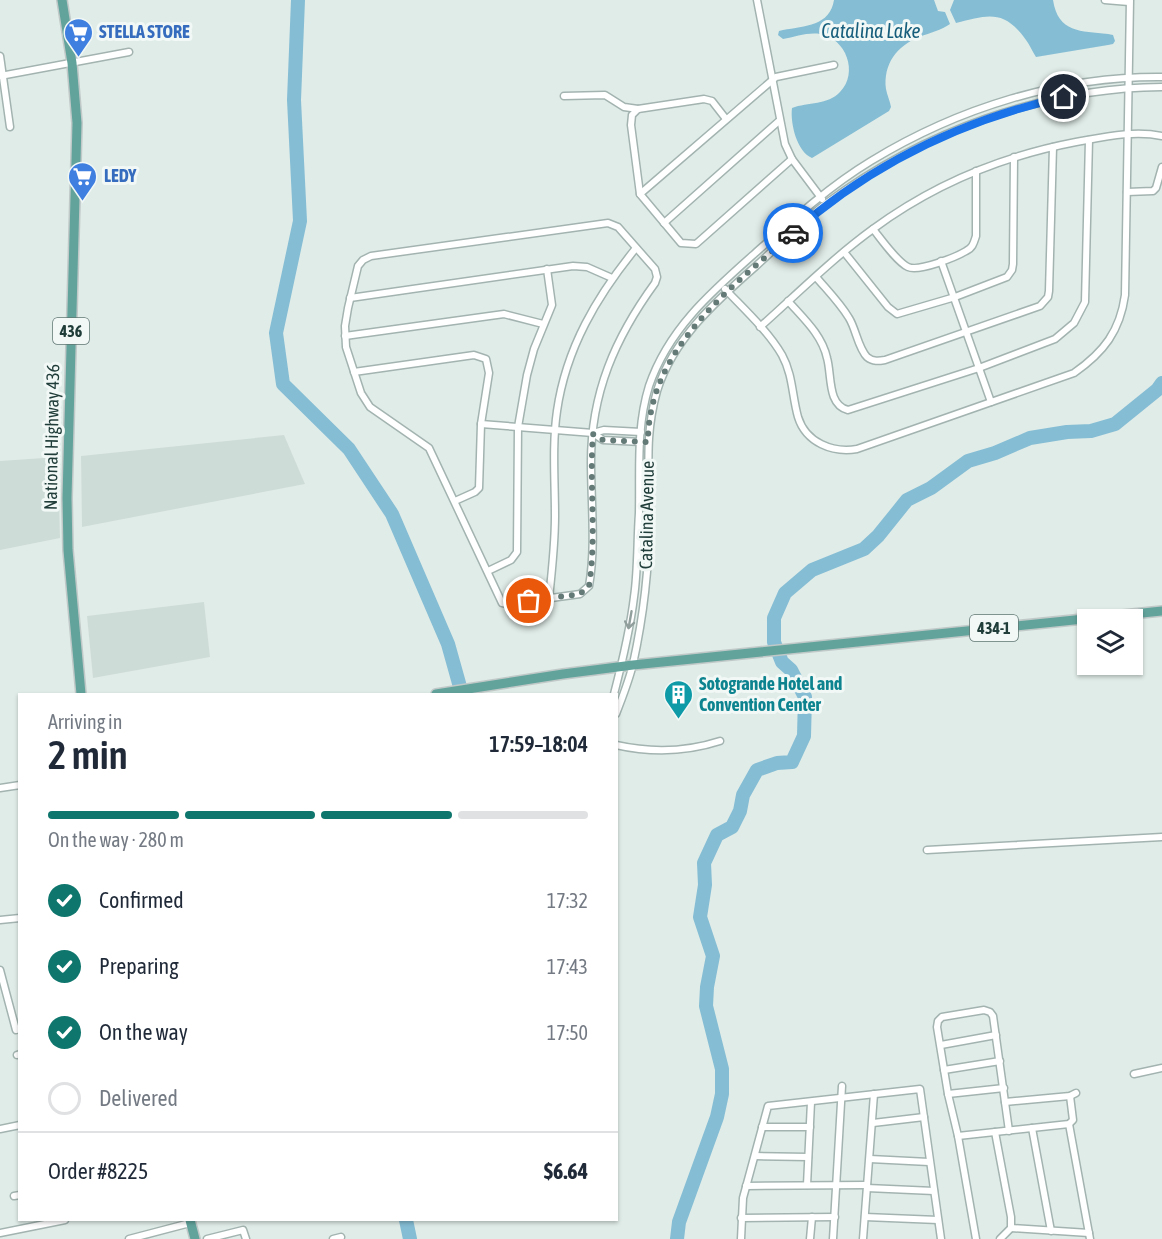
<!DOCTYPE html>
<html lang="en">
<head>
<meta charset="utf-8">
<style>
  :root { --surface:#fff; --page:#f6f6f7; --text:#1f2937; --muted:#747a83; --line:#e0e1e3; --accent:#0f766e }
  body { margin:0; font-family:"Asap Condensed",sans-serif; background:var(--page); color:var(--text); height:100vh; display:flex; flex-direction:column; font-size:22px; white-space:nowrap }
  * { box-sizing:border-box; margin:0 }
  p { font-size:20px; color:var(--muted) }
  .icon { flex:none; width:33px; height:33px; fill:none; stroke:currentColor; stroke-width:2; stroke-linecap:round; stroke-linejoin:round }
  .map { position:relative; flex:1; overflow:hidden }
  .details { position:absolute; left:18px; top:693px; width:600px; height:528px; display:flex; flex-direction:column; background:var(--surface); border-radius:0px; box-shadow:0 2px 4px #0004 }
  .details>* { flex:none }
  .buttons { position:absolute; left:1077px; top:609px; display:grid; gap:12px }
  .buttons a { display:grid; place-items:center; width:66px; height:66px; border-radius:0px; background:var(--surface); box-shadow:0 2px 4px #0004; font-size:30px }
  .pin { position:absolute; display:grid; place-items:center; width:51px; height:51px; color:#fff; margin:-26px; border:3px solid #fff; border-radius:50%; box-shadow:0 2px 6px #0007 }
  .courier { position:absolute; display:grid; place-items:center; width:60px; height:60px; margin:-30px; border:4px solid #1a73e8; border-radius:50%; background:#fff; color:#222; box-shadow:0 2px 8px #0007 }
  .overview em { font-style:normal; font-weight:600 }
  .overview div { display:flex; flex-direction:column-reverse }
  .overview { display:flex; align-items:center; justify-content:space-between; height:102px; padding:0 30px }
  h1 { font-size:39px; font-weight:600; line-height:45px }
  .bar { display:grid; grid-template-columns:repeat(4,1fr); gap:9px 6px; align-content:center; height:72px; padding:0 30px }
  .bar i { height:8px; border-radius:4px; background:var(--line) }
  .bar .current { background:var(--accent) }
  .bar p { grid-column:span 4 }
  .line { display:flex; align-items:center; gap:15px; padding:0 30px; border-top:2px solid var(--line) }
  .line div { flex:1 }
  ol { padding:0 30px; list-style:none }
  li { display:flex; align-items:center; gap:18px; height:66px }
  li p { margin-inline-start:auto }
  li .icon { padding:6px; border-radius:50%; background:var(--accent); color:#fff; stroke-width:4 }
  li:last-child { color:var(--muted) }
  li i { width:33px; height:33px; border:3px solid var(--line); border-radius:50% }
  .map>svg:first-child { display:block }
  .built { fill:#cedcd7 }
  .water { fill:#85bdd4 }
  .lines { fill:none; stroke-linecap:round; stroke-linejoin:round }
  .river { stroke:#85bdd4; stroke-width:14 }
  .minor-casing { stroke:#a3b4b0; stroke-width:9 }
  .primary-casing { stroke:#c1c9c8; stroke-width:12 }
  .minor { stroke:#fff; stroke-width:6 }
  .primary { stroke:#62a49c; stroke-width:9 }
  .oneway { stroke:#909e9c }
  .done { stroke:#637a76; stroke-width:6; stroke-dasharray:0 10.8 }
  .route { stroke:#1a73e8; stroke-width:8 }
  .labels { text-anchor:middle; stroke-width:6; stroke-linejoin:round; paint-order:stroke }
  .shield { fill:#f1f8f6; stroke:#5f7572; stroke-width:1.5 }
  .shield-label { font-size:16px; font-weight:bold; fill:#203d39 }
  .shop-label { font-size:18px; font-weight:bold; fill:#366cbe; stroke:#f1f8f6; text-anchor:start }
  .street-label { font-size:18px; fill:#203d39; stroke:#f1f8f6 }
  .culture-label { font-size:18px; font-weight:bold; fill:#0d838f; stroke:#f1f8f6; text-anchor:start }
  .water-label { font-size:20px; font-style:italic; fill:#175e7c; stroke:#f1f8f6 }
</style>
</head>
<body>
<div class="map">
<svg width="1162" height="1239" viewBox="0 0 1162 1239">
  <rect width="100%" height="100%" fill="#e0ece8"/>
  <g class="built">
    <path d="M284 435 305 484 82 527 81 456Z"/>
    <path d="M58 457 60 538 0 550V461Z"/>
    <path d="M204 602 210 657 93 678 87 616Z"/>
  </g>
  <g class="water">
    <path d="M834 0H934L938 11 945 12 950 24C942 30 929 33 919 37 897 46 883 64 886 89 887 95 890 101 891 107L889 111 812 158C797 152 790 123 792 108 808 102 828 105 840 92 859 73 846 38 820 34 808 32 795 37 783 39L778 35 779 31 783 30C805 26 830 26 834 0Z"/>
    <path d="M954 0H1053C1058 33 1081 31 1108 34L1113 35 1115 41 1113 44 1108 45 1036 57C1032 51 1030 45 1026 40 1004 9 988 15 956 23L950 10Z"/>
  </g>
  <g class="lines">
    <g class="river">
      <path d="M298 0 294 100 300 221 276 333 283 384 349 449 392 514 448 644 462 694"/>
      <path d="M406 1220 410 1239"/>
      <path d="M677 1239 679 1222 717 1117 722 1094V1069L706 1006 707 987 713 956 700 917 705 885 704 863 717 835 732 827 740 811 743 795 757 770 777 763 792 762 804 736 805 697 791 670 782 662 774 642V618L785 593 812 570 864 549 878 536 907 500 931 488 968 461 995 453 1030 438 1067 432 1091 431 1115 424 1157 390 1162 383"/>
    </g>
    <defs>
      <g id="minor">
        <path d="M757 0 785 144 792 159 822 199"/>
        <path d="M1105 0 1129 2"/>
        <path d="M0 56 10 127"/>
        <path d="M0 76 129 52"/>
        <path d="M564 96 605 95 624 107 638 109"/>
        <path d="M726 119 712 101 704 99 638 109 632 115 631 125 640 194 681 243 696 244 792 159"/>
        <path d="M1127 192 1153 191 1156 188 1162 167"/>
        <path d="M640 194 776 77 834 65"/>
        <path d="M608 223 618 227 655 269 657 277 655 283C615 338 591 393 591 462 591 503 596 546 589 586L580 594 508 604 502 603 429 448 370 407 361 393 346 347 345 326 348 308 358 266 363 260 371 256Z"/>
        <path d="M664 223 779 121"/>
        <path d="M873 229C881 239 897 262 908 267 919 272 956 257 966 251 973 248 974 242 976 236V171"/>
        <path d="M844 252 888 307 897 314 955 297 1007 277 1012 270 1013 264 1014 157"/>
        <path d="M941 261 991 402"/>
        <path d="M816 277C827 290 840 303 849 318 856 329 858 348 867 357 873 362 879 361 885 360L1040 306 1048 297 1049 291 1053 147"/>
        <path d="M725 289C744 309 768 331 782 355 793 375 792 396 798 417 806 443 833 453 857 449L1074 373C1104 352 1120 331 1125 295L1130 0"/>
        <path d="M350 298 573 266 587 267 612 278"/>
        <path d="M788 301C804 319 822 335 827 358 832 375 827 405 848 410L979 368 1055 339 1074 323 1085 302 1089 140"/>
        <path d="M760 327C797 294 833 258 873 229 934 184 1003 156 1076 142 1104 137 1134 130 1162 136"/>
        <path d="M345 336 504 314 543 324"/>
        <path d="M354 372 474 355 486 359 489 373 481 424 479 488 475 492 455 501"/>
        <path d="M481 424 593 433 604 430 641 432"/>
        <path d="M593 433 603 440 641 442"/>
        <path d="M488 571 511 560 517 552 518 427 527 375 534 349 552 305 547 269"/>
        <path d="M549 598C552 571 555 544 555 516 555 481 552 445 557 411 566 348 597 296 636 248"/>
        <path d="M614 694C622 663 630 630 634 597 638 570 637 541 639 513 640 470 636 428 649 386 668 330 710 293 753 255 790 222 828 187 871 161 958 108 1060 76 1162 77"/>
        <path d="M616 714C622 698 629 681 633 664 644 614 650 560 649 509 649 465 645 434 657 391 673 339 716 301 756 266 779 245 802 222 827 203 923 132 1042 88 1162 87"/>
        <path d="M616 745C652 753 686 752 720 741"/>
        <path d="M0 788 20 785"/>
        <path d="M927 850 1162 837"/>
        <path d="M0 920 20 918"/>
        <path d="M0 970 16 1030 20 1029"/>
        <path d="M941 1045 996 1035"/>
        <path d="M17 1055 20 1054"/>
        <path d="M944 1070 1000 1061"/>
        <path d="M1134 1074 1162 1068"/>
        <path d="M948 1094 1004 1088"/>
        <path d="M1005 1102 1070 1096 1076 1093"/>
        <path d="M873 1123 924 1117"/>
        <path d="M1069 1124 1090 1239"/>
        <path d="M762 1127H810"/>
        <path d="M1032 1128 1051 1231"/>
        <path d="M0 1129 20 1125"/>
        <path d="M995 1132 1011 1217V1228L1000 1239"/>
        <path d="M958 1136 1069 1124 1073 1120 1070 1096"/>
        <path d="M755 1156 808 1157"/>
        <path d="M870 1159 929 1162"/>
        <path d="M807 1185 811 1102"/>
        <path d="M746 1186 867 1185"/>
        <path d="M867 1188 934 1191"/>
        <path d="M14 1196 20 1195"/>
        <path d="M865 1217 938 1220"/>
        <path d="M741 1218 835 1217"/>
        <path d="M1011 1228 1089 1233"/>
        <path d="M0 1233 65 1220"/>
        <path d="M129 1239 190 1223"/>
        <path d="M207 1239 243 1230 246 1239"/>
        <path d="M333 1239 341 1237"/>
        <path d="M741 1239 743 1198 768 1106 920 1089 941 1239"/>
        <path d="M810 1239 812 1217"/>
        <path d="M833 1239 842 1086"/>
        <path d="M863 1239 874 1094"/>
        <path d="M976 1239 958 1136 948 1094 937 1027 938 1021 942 1017 984 1010 990 1012 993 1016 1009 1131"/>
      </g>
      <g id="primary">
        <path d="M62 0 72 63 77 123 67 498 68 550 81 694"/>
        <path d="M436 694 563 674 633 665 1162 611"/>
        <path d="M190 1220 195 1239"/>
      </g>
    </defs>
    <use href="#minor" class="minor-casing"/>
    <use href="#primary" class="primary-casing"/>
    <use href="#minor" class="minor"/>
    <use href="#primary" class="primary"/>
  </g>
  <defs><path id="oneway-shaft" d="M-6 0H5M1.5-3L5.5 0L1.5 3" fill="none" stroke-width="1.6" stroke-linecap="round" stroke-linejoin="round" transform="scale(1.5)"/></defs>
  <use class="oneway" href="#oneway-shaft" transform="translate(630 620) rotate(100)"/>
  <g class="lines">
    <path class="done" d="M529 601 580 594 589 586C597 536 589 484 593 434L603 440 648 442C648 349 730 289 793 233"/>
    <path class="route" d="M793 233C871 164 962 120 1064 97"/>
  </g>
  <defs>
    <symbol id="supermarket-pin" viewBox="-11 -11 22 30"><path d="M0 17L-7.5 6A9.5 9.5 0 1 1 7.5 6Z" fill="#3f7fe0" stroke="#f1f8f6"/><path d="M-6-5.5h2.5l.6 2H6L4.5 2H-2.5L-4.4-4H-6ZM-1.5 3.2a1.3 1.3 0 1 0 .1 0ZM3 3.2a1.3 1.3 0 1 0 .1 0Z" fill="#fff"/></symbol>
    <symbol id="building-pin" viewBox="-11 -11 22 30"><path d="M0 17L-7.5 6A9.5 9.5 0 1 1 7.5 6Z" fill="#0f9aa8" stroke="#f1f8f6"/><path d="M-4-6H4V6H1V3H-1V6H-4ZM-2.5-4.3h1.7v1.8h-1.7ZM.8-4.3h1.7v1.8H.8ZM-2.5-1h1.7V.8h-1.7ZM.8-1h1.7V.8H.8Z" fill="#fff"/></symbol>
  </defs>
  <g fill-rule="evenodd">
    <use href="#supermarket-pin" x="62" y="16" width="33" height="45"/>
    <use href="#supermarket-pin" x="66" y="160" width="33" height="45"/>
    <use href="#building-pin" x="662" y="678" width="33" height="45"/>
  </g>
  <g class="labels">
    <g class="shield">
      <rect x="53" y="318" width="36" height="26" rx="4.5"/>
      <rect x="970" y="615" width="48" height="26" rx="4.5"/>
    </g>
    <g class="shield-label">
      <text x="71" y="337">436</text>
      <text x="994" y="634">434-1</text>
    </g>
    <g class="shop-label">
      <text x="99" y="38">STELLA STORE</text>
      <text x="104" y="182">LEDY</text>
    </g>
    <g class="street-label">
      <text transform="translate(52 437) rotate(-89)" y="6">National Highway 436</text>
      <text transform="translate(647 515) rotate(-89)" y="6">Catalina Avenue</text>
    </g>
    <g class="culture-label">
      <text x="699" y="690">Sotogrande Hotel and<tspan x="699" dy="21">Convention Center</tspan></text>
    </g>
    <g class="water-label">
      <text x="871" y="38">Catalina Lake</text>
    </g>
  </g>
</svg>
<div class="buttons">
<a><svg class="icon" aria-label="layers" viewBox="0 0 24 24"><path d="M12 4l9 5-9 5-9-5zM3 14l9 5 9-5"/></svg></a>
</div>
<div class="pin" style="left:529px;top:601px;background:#ea580c"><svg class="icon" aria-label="bag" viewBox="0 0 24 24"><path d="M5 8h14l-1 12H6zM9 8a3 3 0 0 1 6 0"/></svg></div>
<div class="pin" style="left:1064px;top:97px;background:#1f2937"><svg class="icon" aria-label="home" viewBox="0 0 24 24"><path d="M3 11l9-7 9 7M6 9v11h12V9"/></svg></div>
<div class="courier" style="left:793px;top:233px"><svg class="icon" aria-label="car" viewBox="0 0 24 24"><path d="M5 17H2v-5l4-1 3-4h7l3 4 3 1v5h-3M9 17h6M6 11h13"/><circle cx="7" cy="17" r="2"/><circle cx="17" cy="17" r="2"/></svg></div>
<section class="details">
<div class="overview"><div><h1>2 min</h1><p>Arriving in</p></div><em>17:59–18:04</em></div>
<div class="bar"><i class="current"></i><i class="current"></i><i class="current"></i><i></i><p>On the way · 280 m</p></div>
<ol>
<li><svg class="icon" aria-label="check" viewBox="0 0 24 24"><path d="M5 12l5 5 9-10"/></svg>Confirmed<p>17:32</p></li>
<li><svg class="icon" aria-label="check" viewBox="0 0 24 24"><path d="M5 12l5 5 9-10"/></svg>Preparing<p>17:43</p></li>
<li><svg class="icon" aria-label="check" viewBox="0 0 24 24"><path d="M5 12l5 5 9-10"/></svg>On the way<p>17:50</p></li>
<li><i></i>Delivered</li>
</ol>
<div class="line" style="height:78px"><div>Order #8225</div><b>$6.64</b></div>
</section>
</div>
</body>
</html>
